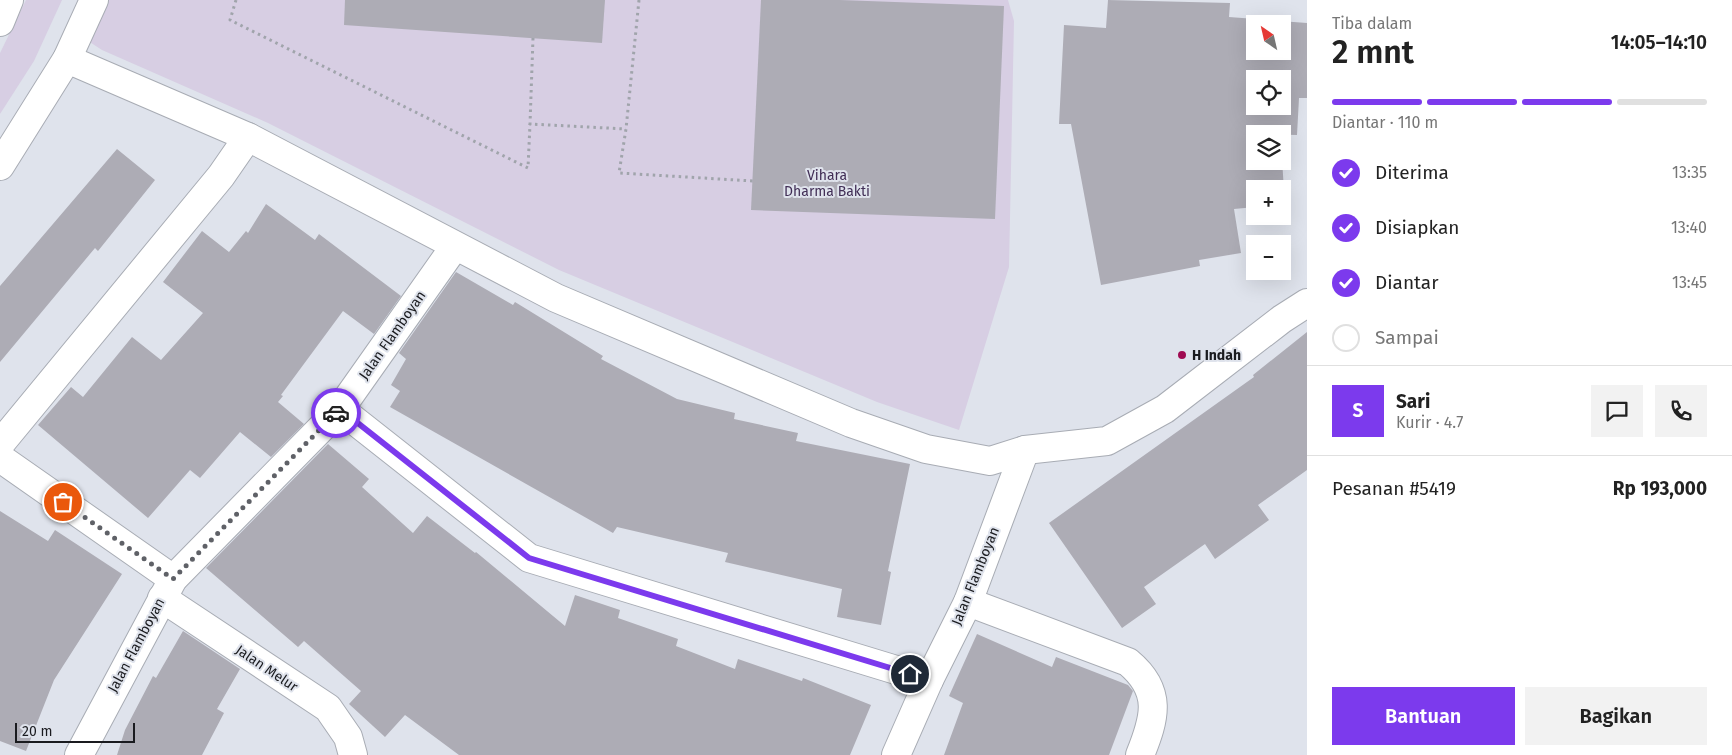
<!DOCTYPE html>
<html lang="id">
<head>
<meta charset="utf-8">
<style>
  :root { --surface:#fff; --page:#f2f2f2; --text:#222; --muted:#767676; --line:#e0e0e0; --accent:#7c3aed }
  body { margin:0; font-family:"Fira Sans",sans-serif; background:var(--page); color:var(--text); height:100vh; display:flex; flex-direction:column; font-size:19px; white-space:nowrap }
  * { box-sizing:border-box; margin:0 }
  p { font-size:16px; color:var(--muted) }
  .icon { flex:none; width:28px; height:28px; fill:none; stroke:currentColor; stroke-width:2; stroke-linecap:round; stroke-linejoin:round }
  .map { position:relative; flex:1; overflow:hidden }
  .details { display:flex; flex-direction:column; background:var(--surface); width:425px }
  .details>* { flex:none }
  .needle { width:32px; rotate:326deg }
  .fabs { position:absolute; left:1246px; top:15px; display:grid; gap:10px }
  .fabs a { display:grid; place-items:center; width:45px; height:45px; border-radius:0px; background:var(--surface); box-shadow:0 5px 20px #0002; font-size:25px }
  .scale { position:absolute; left:15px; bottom:12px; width:120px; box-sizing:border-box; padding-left:5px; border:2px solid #1a1b1f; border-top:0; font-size:14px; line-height:18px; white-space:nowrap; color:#1a1b1f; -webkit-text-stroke:4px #dfe3ec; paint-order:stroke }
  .pin { position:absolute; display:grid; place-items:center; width:42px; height:42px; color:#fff; margin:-21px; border:2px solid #fff; border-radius:50%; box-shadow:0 1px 5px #0007 }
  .courier { position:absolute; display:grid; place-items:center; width:50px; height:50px; margin:-25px; border:4px solid #7c3aed; border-radius:50%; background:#fff; color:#222; box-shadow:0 1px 6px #0007 }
  .overview em { font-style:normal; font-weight:600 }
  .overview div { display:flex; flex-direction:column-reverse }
  .overview { display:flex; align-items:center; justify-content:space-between; height:85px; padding:0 25px }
  h1 { font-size:32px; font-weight:600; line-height:38px }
  .bar { display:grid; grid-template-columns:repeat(4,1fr); gap:8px 5px; align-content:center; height:60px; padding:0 25px }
  .bar i { height:6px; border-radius:4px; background:var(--line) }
  .bar .active { background:var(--accent) }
  .bar p { grid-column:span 4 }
  .line { display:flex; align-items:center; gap:12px; padding:0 25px; border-top:1px solid var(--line) }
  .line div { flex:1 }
  .round { display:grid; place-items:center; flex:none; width:52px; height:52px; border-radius:0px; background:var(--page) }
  ol { padding:0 25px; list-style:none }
  li { display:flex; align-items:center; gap:15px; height:55px }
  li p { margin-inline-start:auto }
  li .icon { padding:5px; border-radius:50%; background:var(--accent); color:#fff; stroke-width:4 }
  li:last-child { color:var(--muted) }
  li i { width:28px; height:28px; border:2px solid var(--line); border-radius:50% }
  .button { display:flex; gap:10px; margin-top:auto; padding:10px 25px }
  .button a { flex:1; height:58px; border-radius:0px; background:var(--accent); color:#fff; font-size:20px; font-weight:600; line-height:58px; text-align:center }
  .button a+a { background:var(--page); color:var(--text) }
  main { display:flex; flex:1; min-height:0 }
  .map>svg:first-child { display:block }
  .green { fill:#d7cee3 }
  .building { fill:#adacb5; fill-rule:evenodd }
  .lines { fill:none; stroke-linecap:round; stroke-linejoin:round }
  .minor-casing { stroke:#a8acb4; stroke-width:30 }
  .tertiary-casing { stroke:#a8acb4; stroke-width:30 }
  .secondary-casing { stroke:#a8acb4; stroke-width:30 }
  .path { stroke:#a0a4ab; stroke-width:3; stroke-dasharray:2.5 4; stroke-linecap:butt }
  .minor { stroke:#fff; stroke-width:28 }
  .tertiary { stroke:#fff; stroke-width:28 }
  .secondary { stroke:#fff; stroke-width:28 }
  .done { stroke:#5f6167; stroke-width:5; stroke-dasharray:0 9 }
  .route { stroke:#7c3aed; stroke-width:6 }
  .poi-dot { fill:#9f0b52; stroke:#dfe3ec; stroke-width:2 }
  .labels { text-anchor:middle; stroke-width:4; stroke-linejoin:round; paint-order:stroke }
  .park-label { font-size:14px; fill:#412e56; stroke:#dfe3ec }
  .street-label { font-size:14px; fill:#1a1b1f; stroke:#dfe3ec }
  .poi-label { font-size:14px; font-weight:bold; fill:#1a1b1f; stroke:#dfe3ec; text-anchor:start }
</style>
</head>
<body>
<main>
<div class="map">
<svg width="1307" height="755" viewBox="0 0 1307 755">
  <rect width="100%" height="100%" fill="#dfe3ec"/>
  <g class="green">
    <path d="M26 0H62L34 61 0 114V53Z"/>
    <path d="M98 0H1008L1014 21 1009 267 959 430 877 402 559 270 268 123 102 50 82 37Z"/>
  </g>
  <g class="building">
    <path d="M345 0H605L602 43 344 25Z"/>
    <path d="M761 0H840L1004 6 995 219 751 210Z"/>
    <path d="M1108 0 1230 3 1229 17 1307 23V98H1299L1297 135 1255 134V161H1282V159L1285 206H1282V189H1255V207L1234 209 1241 253 1199 260 1200 266 1101 285 1071 124H1059L1064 25 1106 28ZM1255 24H1282V51H1255ZM1255 79H1282V106H1255Z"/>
    <path d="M117 149 155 180 98 251 95 248 0 362V286Z"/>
    <path d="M266 204 315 240 319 234 401 296 374 334 343 311 281 395 283 396 278 402 304 424 271 457 240 432 200 478 190 470 148 518 38 425 71 387 83 397 132 337 161 360 203 313 163 282 202 231 229 252 246 231 248 233Z"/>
    <path d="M456 272 513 305 515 302 603 356 601 359 677 399 735 413 734 419 798 433 796 441 910 464 888 571 891 572 881 625 837 617 842 589 725 562 728 553 617 527 613 533 390 407 400 391 391 385 406 359 399 353Z"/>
    <path d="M1307 332V470L1258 505 1269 520 1215 559 1205 544 1144 587 1156 604 1122 628 1049 523 1254 377 1253 375Z"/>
    <path d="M328 444 369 479 362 487 413 533 427 516 475 553 476 552 565 626 575 595 620 610 618 618 678 639 676 646 735 669 738 659 802 681 803 678 871 705 850 755H459L405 715 385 737 349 704 361 691 304 641 298 647 206 568Z"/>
    <path d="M0 511 48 541 55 530 122 574 54 680 26 751 0 741Z"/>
    <path d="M183 631 240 669 217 709 224 713 202 755H117L125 730 153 676 156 678Z"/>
    <path d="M977 634 1052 667 1056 657 1128 685 1133 691 1109 755H944L963 703 949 696Z"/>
  </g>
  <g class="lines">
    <defs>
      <g id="minor">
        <path d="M340 409 529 558 929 680"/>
        <path d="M0 444 221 176 248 137"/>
        <path d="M0 458 173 579"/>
        <path d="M162 598 328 708 348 737 353 755"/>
        <path d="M968 602 1128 662C1163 691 1155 718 1140 755"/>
        <path d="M79 755 173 579 340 409 455 246"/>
        <path d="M896 755 929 680 968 602 1025 450"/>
      </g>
      <path id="tertiary" d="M67 59 248 137 556 298 851 423 926 449 990 461 1025 450 1107 441 1165 409 1282 319 1307 303"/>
      <g id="secondary">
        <path d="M0 22 9 0"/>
        <path d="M0 166 67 59 94 0"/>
      </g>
    </defs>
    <use href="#minor" class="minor-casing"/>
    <use href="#tertiary" class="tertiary-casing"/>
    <use href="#secondary" class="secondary-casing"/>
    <g class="path">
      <path d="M236 0 230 20 528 168 530 124"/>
      <path d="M639 0 626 129 619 173 753 181"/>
      <path d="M533 38 530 124 626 129"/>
    </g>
    <use href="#minor" class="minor"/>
    <use href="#tertiary" class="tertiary"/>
    <use href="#secondary" class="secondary"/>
  </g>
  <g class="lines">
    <path class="done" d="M63 502 173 579 336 413"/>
    <path class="route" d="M336 413 340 409 529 558 910 674"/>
  </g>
  <circle class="poi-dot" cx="1182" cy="355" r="5"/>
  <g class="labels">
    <g class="park-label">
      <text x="827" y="180">Vihara<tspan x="827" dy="16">Dharma Bakti</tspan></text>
    </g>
    <g class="street-label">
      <text transform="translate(392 335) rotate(-55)" y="5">Jalan Flamboyan</text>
      <text transform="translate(975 576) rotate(-68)" y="5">Jalan Flamboyan</text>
      <text transform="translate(136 645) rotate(-62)" y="5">Jalan Flamboyan</text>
      <text transform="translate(267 668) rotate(34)" y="5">Jalan Melur</text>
    </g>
    <g class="poi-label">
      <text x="1192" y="360">H Indah</text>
    </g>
  </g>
</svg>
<div class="fabs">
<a><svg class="needle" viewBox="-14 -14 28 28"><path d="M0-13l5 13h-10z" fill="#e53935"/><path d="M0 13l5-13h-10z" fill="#767676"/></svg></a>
<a><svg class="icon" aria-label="locate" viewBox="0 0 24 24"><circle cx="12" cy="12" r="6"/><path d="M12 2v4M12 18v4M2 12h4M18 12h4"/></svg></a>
<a><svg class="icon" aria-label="layers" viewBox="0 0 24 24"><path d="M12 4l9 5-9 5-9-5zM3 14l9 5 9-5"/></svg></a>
<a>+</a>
<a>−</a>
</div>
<div class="scale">20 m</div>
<div class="pin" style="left:63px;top:502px;background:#ea580c"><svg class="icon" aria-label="bag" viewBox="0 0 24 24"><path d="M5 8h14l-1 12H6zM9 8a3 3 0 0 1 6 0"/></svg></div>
<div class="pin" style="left:910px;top:674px;background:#1f2937"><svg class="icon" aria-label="home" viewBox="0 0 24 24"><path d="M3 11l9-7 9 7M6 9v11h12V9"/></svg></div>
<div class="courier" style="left:336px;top:413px"><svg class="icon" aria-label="car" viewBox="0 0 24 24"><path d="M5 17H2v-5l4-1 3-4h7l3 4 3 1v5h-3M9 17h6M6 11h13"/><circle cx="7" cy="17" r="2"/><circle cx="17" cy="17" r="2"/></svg></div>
</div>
<section class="details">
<div class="overview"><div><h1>2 mnt</h1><p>Tiba dalam</p></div><em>14:05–14:10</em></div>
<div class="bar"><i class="active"></i><i class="active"></i><i class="active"></i><i></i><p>Diantar · 110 m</p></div>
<ol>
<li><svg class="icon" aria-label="check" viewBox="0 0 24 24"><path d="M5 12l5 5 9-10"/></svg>Diterima<p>13:35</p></li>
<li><svg class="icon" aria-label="check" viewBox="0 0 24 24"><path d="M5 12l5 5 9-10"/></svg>Disiapkan<p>13:40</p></li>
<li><svg class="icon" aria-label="check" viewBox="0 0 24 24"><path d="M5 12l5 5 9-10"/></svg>Diantar<p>13:45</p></li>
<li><i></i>Sampai</li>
</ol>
<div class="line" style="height:90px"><b class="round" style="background:var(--accent);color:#fff">S</b><div><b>Sari</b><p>Kurir · 4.7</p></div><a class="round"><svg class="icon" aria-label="chat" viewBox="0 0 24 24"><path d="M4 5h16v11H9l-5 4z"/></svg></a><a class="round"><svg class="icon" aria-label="phone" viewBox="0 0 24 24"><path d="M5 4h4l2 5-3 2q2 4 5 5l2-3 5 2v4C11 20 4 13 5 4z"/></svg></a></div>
<div class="line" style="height:65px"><div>Pesanan #5419</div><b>Rp 193,000</b></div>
<div class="button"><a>Bantuan</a><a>Bagikan</a></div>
</section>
</main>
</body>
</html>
